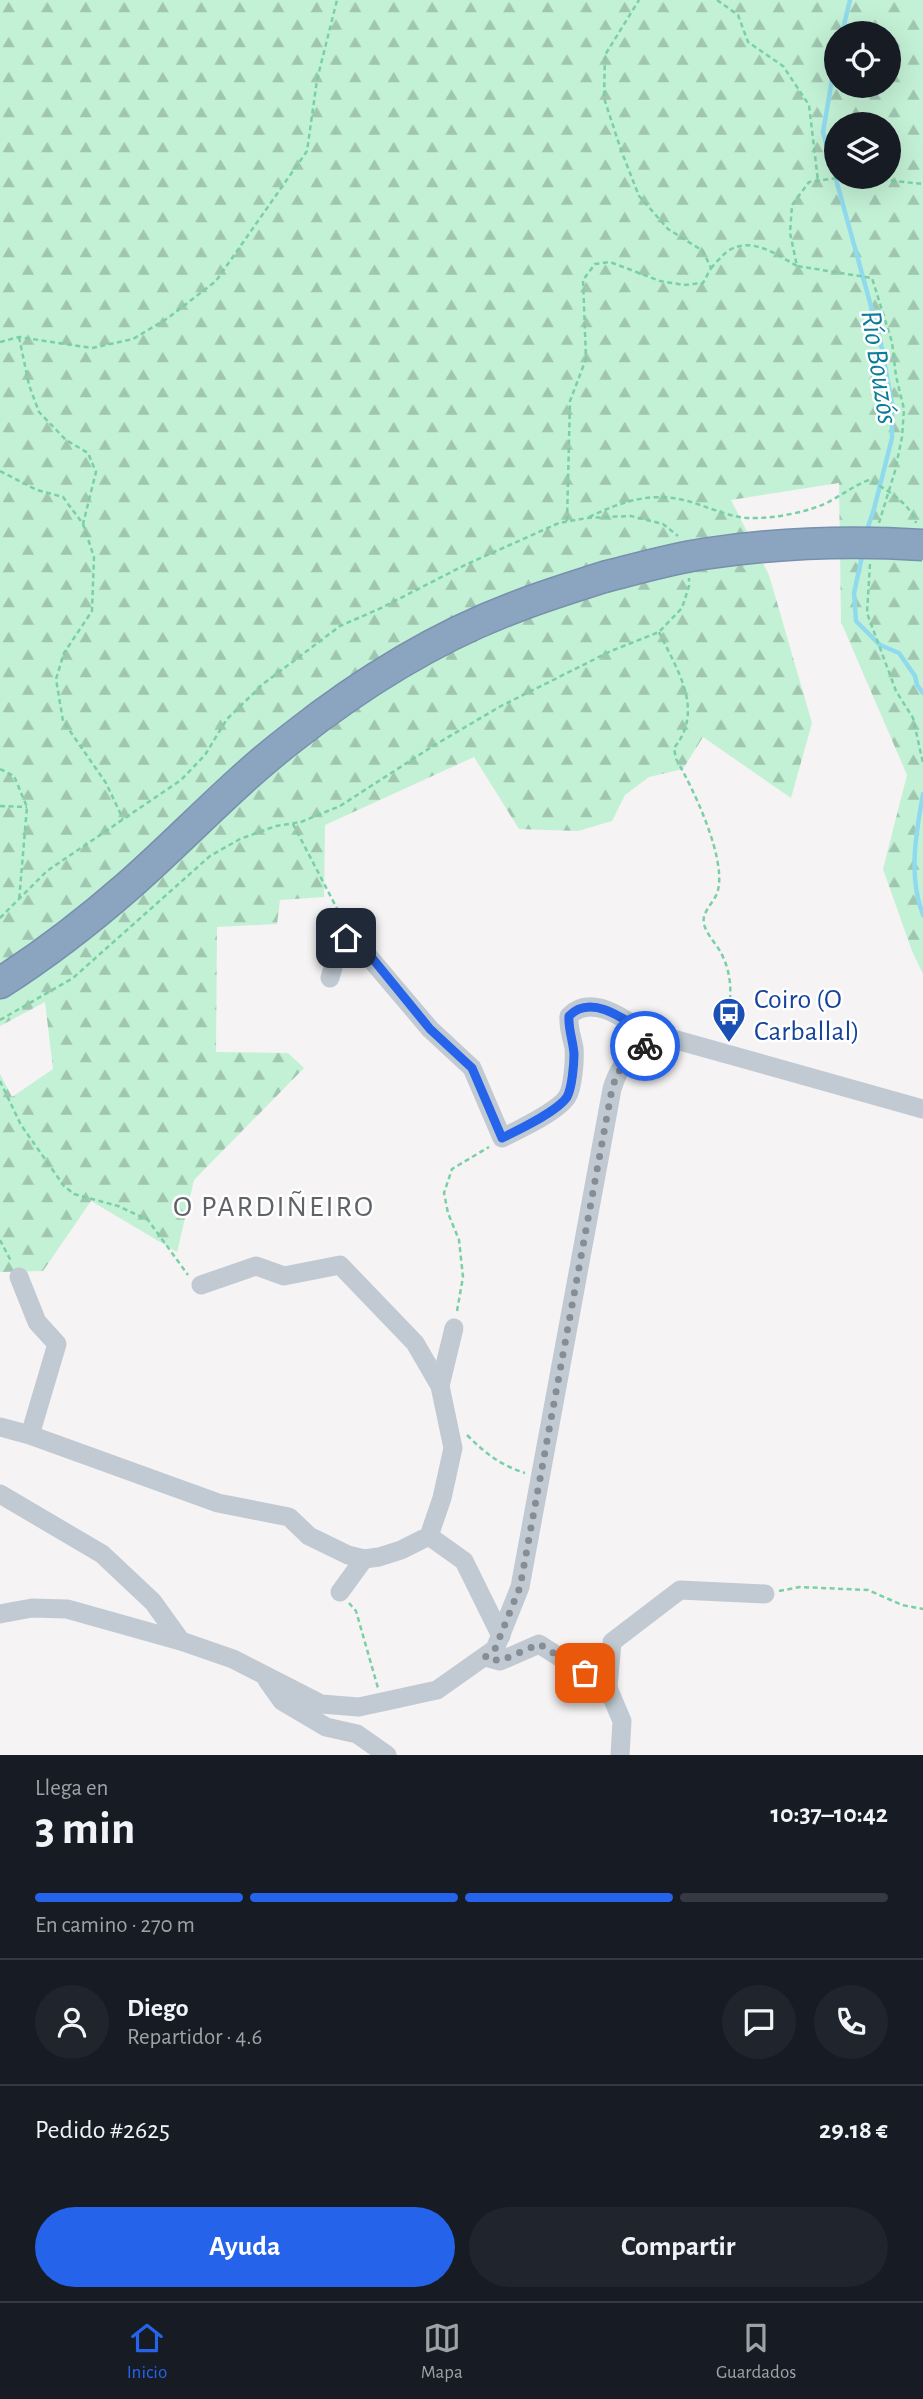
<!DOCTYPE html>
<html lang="es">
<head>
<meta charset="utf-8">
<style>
  :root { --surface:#171b24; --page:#20242c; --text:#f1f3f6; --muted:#9ea1a6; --line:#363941; --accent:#2563eb }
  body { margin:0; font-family:"Alegreya Sans",sans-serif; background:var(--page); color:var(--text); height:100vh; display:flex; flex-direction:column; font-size:26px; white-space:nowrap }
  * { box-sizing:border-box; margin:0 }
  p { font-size:23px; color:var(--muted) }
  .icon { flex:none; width:38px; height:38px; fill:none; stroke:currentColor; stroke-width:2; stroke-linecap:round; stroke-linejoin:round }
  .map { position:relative; height:1755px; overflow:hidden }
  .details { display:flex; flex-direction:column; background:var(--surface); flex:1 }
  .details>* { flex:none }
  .fabs { position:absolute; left:824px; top:21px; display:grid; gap:14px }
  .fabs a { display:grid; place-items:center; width:77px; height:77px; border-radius:50%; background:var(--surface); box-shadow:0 7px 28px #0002; font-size:35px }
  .pin { position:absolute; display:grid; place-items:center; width:60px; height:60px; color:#fff; margin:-30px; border-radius:14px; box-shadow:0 4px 10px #0006 }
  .courier { position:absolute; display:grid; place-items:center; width:70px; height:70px; margin:-35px; border:5px solid #2563eb; border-radius:50%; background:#fff; color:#222; box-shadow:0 2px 9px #0007 }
  .overview em { font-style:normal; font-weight:700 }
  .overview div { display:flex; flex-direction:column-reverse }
  .overview { display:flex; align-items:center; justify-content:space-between; height:119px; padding:0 35px }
  h1 { font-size:46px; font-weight:700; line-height:52px }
  .bar { display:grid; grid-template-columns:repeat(4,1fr); gap:10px 7px; align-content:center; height:84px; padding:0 35px }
  .bar i { height:9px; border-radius:5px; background:var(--line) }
  .bar .current { background:var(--accent) }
  .bar p { grid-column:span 4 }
  .line { display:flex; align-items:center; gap:18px; padding:0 35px; border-top:2px solid var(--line) }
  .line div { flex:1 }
  .round { display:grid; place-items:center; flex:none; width:74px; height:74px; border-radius:37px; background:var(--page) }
  .button { display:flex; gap:14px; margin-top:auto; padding:14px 35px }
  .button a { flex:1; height:80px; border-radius:42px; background:var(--accent); color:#fff; font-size:28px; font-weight:700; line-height:80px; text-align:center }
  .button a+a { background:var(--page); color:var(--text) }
  .menu { display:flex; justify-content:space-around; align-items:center; height:98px; border-top:2px solid var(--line); background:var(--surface); font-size:19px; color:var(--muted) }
  .menu a { display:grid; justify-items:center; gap:4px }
  .menu .current { color:var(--accent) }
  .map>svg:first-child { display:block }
  .forest { fill:url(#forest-firs); fill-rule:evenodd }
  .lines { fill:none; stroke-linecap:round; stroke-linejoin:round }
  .stream { stroke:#90daee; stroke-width:4.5 }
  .highway-casing { stroke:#7690ad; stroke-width:33 }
  .path { stroke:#7ad0a6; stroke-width:2.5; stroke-dasharray:5 3.5; stroke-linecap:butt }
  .minor { stroke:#c1cad2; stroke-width:19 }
  .highway { stroke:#8ba5c1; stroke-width:30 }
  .highway-bridge-casing { stroke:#7690ad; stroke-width:33; stroke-linecap:butt }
  .highway-bridge { stroke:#8ba5c1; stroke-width:30 }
  .done { stroke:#868d94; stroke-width:7; stroke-dasharray:0 12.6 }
  .route { stroke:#2563eb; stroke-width:9 }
  .labels { text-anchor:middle; stroke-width:5; stroke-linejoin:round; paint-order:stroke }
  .transit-label { font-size:28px; fill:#164399; stroke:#fff; text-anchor:start }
  .water-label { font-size:30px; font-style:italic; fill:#0c7c9b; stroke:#fff }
  .neighbourhood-label { font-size:30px; letter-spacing:2px; fill:#5f6368; stroke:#fff }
</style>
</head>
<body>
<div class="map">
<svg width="923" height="1755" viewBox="0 0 923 1755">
  <defs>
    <pattern id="forest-firs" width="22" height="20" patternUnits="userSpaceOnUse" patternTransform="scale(1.75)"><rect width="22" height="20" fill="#c3f1d5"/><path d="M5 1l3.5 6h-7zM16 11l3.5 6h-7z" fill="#a0c6b0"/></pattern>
  </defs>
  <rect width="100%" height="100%" fill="#f5f3f3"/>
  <path class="forest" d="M0 0H923V974L912 951 883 869 907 775 841 622 839 483 731 500 769 575 812 723 791 798 703 737 683 769 649 777 625 795 612 821 578 831 519 829 474 757 325 825 324 897 280 900 277 924 217 927 216 1052 288 1053 304 1068 194 1180 177 1252 91 1201 43 1271 0 1272V1074L12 1097 53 1069 45 1002 0 1026ZM836 33H889V86H836ZM836 124H889V177H836Z"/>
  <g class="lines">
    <g class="stream">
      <path d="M842 33 850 0"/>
      <path d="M836 57 823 132 880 339 892 404V438L874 509 866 533"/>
      <path d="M863 552 854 593 856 621 880 645 899 653 915 676 917 685 923 693"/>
      <path d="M923 794C916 833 908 877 923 915"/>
    </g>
    <defs>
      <path id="highway" d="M0 983C44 955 88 921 127 887 183 838 234 782 293 737 359 685 434 638 513 608 543 596 573 587 604 577"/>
    </defs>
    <use href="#highway" class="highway-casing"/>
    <g class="path">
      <path d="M717 0 738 15 748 42 783 66 809 105 818 181"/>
      <path d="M845 177 809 182 792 205 790 233 797 266 872 278 892 342 896 376 904 409 902 437 895 471 879 523"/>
      <path d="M857 177 923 184"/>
      <path d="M711 268C716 263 722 255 728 251 751 236 776 254 797 266"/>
      <path d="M19 337 29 385 39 412 66 440 88 453 96 472 83 524"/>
      <path d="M0 342 19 337 92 348 133 339 168 318 216 281 307 151 317 80 337 0"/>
      <path d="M0 471 37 490 63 497 83 524 94 557 92 611 64 653 56 679 63 721 106 783 123 819"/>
      <path d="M589 517C621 502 651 491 687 501 707 506 727 517 749 518 772 519 812 512 832 500 845 493 855 485 869 480 886 489 911 504 916 523"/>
      <path d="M567 521 570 401 586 359 583 280 595 264 610 262 660 281 684 285 703 283 711 268 703 251 668 229 639 196 621 150 604 98 605 55 639 0"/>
      <path d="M870 564 867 613 896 691 913 718 923 763"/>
      <path d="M659 632C677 670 705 710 674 748L676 759C693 788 726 857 718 890 715 903 701 911 704 924 707 936 718 945 723 957 735 983 730 1008 724 1036"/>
      <path d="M0 769 14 776 27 807 19 901"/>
      <path d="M0 806 27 807"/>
      <path d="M293 824 344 922"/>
      <path d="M0 918 47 871 181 780 205 755 227 719 263 684 340 626 379 609 465 565 559 523 587 518 631 516 663 524 678 536"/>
      <path d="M0 1020 73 978 210 856 240 839 276 826 301 822 340 806 433 746 501 706 611 651 659 632 682 608 689 586V578"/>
      <path d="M0 1081 21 1125 64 1186 74 1194 118 1206 148 1220 188 1275"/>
      <path d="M0 1240 11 1261"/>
      <path d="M457 1311 463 1277 459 1240 448 1213 444 1193 452 1169 489 1147"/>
      <path d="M467 1435C485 1453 500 1465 525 1473"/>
      <path d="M779 1591 800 1587 868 1590 902 1605 923 1609"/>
      <path d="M349 1603 356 1611 378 1688"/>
    </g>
    <g class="minor">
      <path d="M330 978 339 945 346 938 352 937 430 1029 472 1068 502 1138C518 1130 557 1112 567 1097 573 1088 575 1059 574 1048 572 1037 568 1028 569 1016 594 990 634 1026 658 1041"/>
      <path d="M19 1277 37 1322 57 1344 30 1435"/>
      <path d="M440 1386 454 1328"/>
      <path d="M0 1427 30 1435 218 1503 289 1517 309 1536 348 1555 364 1559 379 1557 401 1550 429 1536 442 1498 453 1448 440 1386 415 1343 340 1265 284 1276 256 1266 201 1285"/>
      <path d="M0 1494 102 1554 153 1602 181 1641"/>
      <path d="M429 1536 464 1561 501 1636"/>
      <path d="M340 1592 364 1559"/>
      <path d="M0 1614 32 1608 67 1609 181 1641 233 1659 321 1704 359 1707 437 1690 495 1649 520 1587 612 1089C621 1058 641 1042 673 1039L923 1109"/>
      <path d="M485 1657 500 1661 539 1644 608 1688 622 1721 620 1755"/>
      <path d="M267 1680 282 1701 326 1727 357 1734 387 1755"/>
      <path d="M608 1688 612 1642 680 1590 765 1594"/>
    </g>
    <use href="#highway" class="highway"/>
    <defs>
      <path id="highway-bridge" d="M604 577C636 569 670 559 703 554 776 543 850 540 923 545"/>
    </defs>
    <use href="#highway-bridge" class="highway-bridge-casing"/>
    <use href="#highway-bridge" class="highway-bridge"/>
  </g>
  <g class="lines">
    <path class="done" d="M585 1673 539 1644 500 1661 485 1657 495 1649 520 1587 612 1089C618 1069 627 1056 645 1046"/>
    <path class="route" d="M346 938 352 937 359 942 430 1029 472 1068 502 1138C518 1130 557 1112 567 1097 572 1088 574 1064 574 1054 573 1040 568 1029 569 1016 594 990 634 1027 658 1041L645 1046"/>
  </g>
  <defs>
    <symbol id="bus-pin" viewBox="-11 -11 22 30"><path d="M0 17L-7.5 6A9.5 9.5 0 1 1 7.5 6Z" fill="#1a4fb4" stroke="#fff"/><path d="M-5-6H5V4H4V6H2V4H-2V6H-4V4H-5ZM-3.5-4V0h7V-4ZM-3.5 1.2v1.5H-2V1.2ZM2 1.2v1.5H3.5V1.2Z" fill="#fff"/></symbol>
  </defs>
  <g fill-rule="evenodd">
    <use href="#bus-pin" x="710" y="995" width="38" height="52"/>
  </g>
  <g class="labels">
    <g class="transit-label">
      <text x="754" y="1008">Coiro (O<tspan x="754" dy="32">Carballal)</tspan></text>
    </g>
    <g class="water-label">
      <text transform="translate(880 367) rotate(81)" y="10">Río Bouzós</text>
    </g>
    <g class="neighbourhood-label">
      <text x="274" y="1216">O PARDIÑEIRO</text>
    </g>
  </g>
</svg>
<div class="fabs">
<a><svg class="icon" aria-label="locate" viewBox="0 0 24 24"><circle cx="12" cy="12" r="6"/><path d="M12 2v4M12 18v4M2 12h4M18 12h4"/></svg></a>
<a><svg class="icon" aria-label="layers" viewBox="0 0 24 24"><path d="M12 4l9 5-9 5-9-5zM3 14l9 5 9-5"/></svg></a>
</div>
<div class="pin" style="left:585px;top:1673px;background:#ea580c"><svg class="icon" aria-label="bag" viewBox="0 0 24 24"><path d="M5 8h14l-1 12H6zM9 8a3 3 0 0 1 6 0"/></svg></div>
<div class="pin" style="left:346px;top:938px;background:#1f2937"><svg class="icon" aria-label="home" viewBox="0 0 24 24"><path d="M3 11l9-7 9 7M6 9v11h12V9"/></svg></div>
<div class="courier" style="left:645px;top:1046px"><svg class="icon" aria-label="bike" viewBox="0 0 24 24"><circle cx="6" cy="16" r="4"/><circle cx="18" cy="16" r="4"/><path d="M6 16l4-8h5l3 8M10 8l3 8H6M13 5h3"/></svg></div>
</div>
<section class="details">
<div class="overview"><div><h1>3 min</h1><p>Llega en</p></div><em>10:37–10:42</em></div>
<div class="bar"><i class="current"></i><i class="current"></i><i class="current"></i><i></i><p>En camino · 270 m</p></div>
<div class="line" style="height:126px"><a class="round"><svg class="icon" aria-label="person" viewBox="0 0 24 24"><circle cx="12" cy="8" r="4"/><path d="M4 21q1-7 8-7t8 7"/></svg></a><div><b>Diego</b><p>Repartidor · 4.6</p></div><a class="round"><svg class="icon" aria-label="chat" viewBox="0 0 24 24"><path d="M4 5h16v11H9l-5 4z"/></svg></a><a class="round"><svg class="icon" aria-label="phone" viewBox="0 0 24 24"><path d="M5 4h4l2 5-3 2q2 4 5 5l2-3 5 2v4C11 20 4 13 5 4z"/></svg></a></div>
<div class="line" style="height:91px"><div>Pedido #2625</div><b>29.18 €</b></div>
<div class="button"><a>Ayuda</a><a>Compartir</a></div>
</section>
<nav class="menu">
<a class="current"><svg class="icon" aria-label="home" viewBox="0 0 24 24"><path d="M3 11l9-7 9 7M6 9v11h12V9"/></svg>Inicio</a>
<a><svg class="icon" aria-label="map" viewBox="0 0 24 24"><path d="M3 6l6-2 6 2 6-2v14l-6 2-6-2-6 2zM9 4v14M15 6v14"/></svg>Mapa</a>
<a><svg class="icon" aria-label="saved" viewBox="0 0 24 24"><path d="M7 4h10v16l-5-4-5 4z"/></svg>Guardados</a>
</nav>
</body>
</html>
